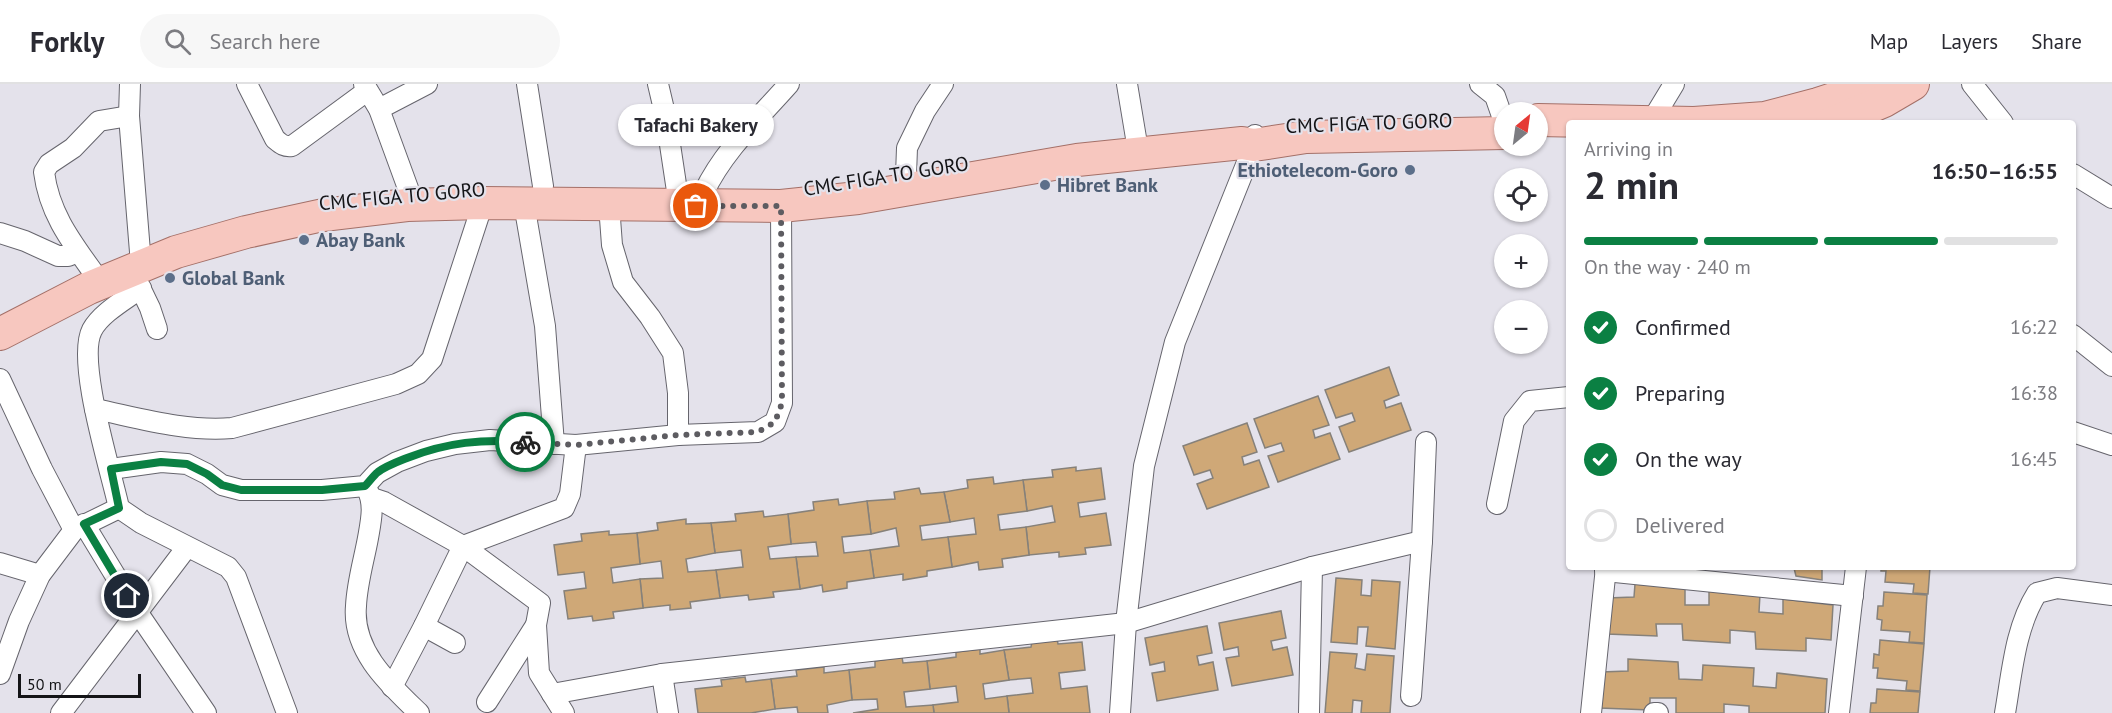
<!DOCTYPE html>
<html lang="en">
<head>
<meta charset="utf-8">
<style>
  :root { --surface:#fff; --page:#f7f7f7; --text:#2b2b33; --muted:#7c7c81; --line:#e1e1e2; --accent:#0b8043 }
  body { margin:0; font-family:"PT Sans",sans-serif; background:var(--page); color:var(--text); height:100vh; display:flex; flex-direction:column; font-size:22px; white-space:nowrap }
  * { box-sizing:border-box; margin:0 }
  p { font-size:20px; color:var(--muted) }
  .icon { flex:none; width:33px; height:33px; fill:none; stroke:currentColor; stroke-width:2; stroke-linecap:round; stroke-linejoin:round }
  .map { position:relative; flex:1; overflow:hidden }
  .sheet { position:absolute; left:1566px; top:36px; width:510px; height:450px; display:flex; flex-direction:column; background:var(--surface); border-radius:6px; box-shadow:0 2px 4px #0004 }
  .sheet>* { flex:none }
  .needle { width:39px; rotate:29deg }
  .controls { position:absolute; left:1494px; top:18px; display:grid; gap:12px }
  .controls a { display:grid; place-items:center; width:54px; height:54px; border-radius:50%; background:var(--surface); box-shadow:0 2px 4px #0004; font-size:30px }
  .scale { position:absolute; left:18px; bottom:15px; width:123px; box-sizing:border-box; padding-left:6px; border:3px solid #141417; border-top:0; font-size:16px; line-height:21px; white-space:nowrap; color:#141417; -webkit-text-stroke:4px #e4e2eb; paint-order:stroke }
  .pin { position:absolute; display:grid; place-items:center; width:51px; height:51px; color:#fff; margin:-26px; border:3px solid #fff; border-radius:50%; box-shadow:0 2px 6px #0007 }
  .courier { position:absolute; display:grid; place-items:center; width:60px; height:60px; margin:-30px; border:4px solid #0b8043; border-radius:50%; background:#fff; color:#222; box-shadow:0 2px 8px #0007 }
  .bubble { position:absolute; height:42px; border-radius:21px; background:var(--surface); box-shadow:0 2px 4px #0004; font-size:20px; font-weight:800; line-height:42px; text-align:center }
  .summary em { font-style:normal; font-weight:800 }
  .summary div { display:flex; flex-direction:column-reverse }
  .summary { display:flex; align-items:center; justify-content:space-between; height:102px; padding:0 18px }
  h1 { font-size:39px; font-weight:800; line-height:45px }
  .bar { display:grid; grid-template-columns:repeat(4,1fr); gap:9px 6px; align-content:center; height:72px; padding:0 18px }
  .bar i { height:8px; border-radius:4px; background:var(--line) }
  .bar .selected { background:var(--accent) }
  .bar p { grid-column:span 4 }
  ol { padding:0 18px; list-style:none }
  li { display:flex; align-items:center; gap:18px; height:66px }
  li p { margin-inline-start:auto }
  li .icon { padding:6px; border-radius:50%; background:var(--accent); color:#fff; stroke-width:4 }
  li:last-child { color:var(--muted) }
  li i { width:33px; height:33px; border:3px solid var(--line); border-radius:50% }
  header { display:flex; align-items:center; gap:36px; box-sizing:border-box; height:84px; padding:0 30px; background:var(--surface); border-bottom:2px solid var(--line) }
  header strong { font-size:28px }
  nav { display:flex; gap:33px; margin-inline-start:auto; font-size:21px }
  .search { width:420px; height:54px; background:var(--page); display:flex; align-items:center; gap:15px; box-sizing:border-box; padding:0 21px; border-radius:33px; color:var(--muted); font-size:22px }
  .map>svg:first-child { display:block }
  .building { fill:#cfa877; stroke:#86817a; stroke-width:1.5 }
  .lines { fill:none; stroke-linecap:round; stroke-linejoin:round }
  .street-casing { stroke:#66656d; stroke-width:22 }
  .primary-casing { stroke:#a47068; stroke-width:34 }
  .street { stroke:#fff; stroke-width:20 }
  .primary { stroke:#f7c7bf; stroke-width:32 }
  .done { stroke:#5d5c61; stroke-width:6; stroke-dasharray:0 10.8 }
  .route { stroke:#0b8043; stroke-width:8 }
  .service-dot { fill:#5c6f8a; stroke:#e4e2eb; stroke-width:2 }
  .labels { text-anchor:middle; stroke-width:4.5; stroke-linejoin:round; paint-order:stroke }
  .street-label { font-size:20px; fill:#141417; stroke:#e4e2eb }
  .service-label { font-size:20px; font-weight:bold; fill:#4e5e75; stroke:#e4e2eb; text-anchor:start }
</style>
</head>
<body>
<header>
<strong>Forkly</strong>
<div class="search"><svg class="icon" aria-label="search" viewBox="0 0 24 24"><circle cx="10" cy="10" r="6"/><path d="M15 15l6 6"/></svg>Search here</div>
<nav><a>Map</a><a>Layers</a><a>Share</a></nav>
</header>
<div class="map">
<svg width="2112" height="629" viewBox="0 0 2112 629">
  <rect width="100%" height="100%" fill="#e4e2eb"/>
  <g class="building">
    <path d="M1389 283 1399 311 1384 317 1386 324 1401 319 1411 346 1349 368 1339 343 1355 337 1352 329 1336 334 1325 306Z"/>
    <path d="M1318 312 1329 341 1313 346 1315 354 1330 349 1340 375 1278 398 1268 372 1284 367 1281 359 1265 364 1254 335Z"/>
    <path d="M1247 339 1257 368 1242 373 1244 381 1259 376 1269 403 1207 425 1197 400 1213 394 1210 386 1194 391 1183 362Z"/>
    <path d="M1076 383V387L1101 384 1105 415 1078 419 1080 433 1106 429 1111 461 1085 464 1086 470 1059 473V468L1029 471 1026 443 1055 438 1052 422 1027 427 1023 396 1053 393 1052 386Z"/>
    <path d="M993 393 994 400 1023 396 1027 427 998 431 1000 446 1026 443 1029 471 1002 475 1003 483 979 486 978 478 952 483 948 453 976 450 974 434 950 438 944 408 968 404 967 396Z"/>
    <path d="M919 404 921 410 944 408 950 438 920 442 922 456 948 453 952 483 927 487V492L903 496V490L874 494 870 466 899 462 896 444 871 450 867 417 895 415 894 408Z"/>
    <path d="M838 415 839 421 867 417 871 450 842 453 844 469 870 466 874 494 847 498V504L823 508 822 501 800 505 796 473 818 472 816 458 791 460 788 430 814 426 813 418Z"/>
    <path d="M763 427 764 433 788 430 791 460 768 463 770 475 796 473 800 505 773 508 774 513 749 516 748 511 720 514 716 486 743 483 741 466 715 469 711 439 736 437 735 430Z"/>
    <path d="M686 435V440L711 439 715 469 686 475 688 488 716 486 720 514 690 518 691 524 670 526V521L643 524 640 495 663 494 661 477 640 480 637 449 658 446 657 439Z"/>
    <path d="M609 447V451L637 449 640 480 611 484 613 499 640 495 643 524 613 528 614 534 593 537 592 532 568 535 564 507 586 504 584 488 558 491 554 461 582 457 581 450Z"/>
    <path d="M1792 483H1822V496L1796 492 1794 484Z"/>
    <path d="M1881 483H1930L1928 510 1913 509 1914 500 1885 498 1886 487H1881Z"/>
    <path d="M1336 494 1362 496 1361 511 1371 512 1372 496 1400 498 1395 565 1366 562 1368 543H1358L1357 560 1331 558Z"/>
    <path d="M1635 500 1685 504V521H1709V507L1760 510 1759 528 1783 530V515L1833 521 1831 556 1806 554V567L1756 565 1755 548 1730 546V559L1683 556 1682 540H1656L1657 552 1607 550V514L1634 513Z"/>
    <path d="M1884 508 1927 511 1924 559 1909 558 1910 548 1881 546 1882 536 1877 535 1878 522H1883Z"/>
    <path d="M1281 527 1286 554 1271 557 1273 566 1287 563 1293 591 1232 602 1226 574 1239 572 1238 563 1224 566 1219 539Z"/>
    <path d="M1207 542 1212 569 1197 572 1199 581 1213 578 1218 606 1157 617 1152 589 1165 587 1164 578 1150 581 1145 554Z"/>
    <path d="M1057 555 1058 560 1082 558 1085 586 1059 589 1061 605 1087 602 1090 629H1009L1007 612 1033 609 1031 594 1009 596 1004 566 1031 563 1032 557Z"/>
    <path d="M1880 556 1924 560 1920 607 1906 606 1907 597 1877 594 1878 584H1873L1874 570 1879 571Z"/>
    <path d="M980 565V570L1004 566 1009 596 983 600 985 615 1007 612 1009 629H934L933 621 958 618 956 602 930 605 927 577 956 573V568Z"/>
    <path d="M1330 568 1357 570 1355 584 1365 586 1367 570 1394 572 1390 629H1361L1362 617 1353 616 1352 629H1325Z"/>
    <path d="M902 573 903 579 927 577 930 605 904 608 906 623 933 621 934 629H853L878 625 877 615 852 616 849 586 875 583V577Z"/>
    <path d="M1628 575 1678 578 1679 595 1702 596 1703 581 1754 584 1753 602 1776 604 1777 589 1827 595 1825 629H1749V622L1724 620V629H1676V614H1650V626L1600 624 1601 588 1628 587Z"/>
    <path d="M824 583V589L849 586 852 616 827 621 828 629H798L797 623 775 625 771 595 797 592 796 586Z"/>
    <path d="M745 593 746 598 771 595 775 625 751 629H698L695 605 722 602 721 596Z"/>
    <path d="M1877 605 1920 608 1918 629H1870L1871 619H1876Z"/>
  </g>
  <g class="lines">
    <defs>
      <g id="street">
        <path d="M130 0 129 32 140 168 145 180"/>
        <path d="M247 0 275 55C281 60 284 63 292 62L367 7"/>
        <path d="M364 0 379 25 409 107"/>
        <path d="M527 0 543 102"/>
        <path d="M658 0 666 34 677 107"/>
        <path d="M1127 0 1136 54"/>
        <path d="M1480 0 1495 12 1503 35"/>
        <path d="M1972 0 2003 39"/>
        <path d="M379 25 427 0"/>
        <path d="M1651 38 1674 0"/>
        <path d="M2073 90 2112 114"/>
        <path d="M906 91 907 64 925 27 943 0"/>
        <path d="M704 108C724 66 759 34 789 0"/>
        <path d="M524 120 545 242 554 360"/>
        <path d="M609 121 612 161 623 198 650 233 673 269 678 309V351"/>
        <path d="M0 149 25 157 58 172H68L78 168"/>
        <path d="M93 188C70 156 49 128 44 88L49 80 73 64 99 37 129 32"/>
        <path d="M136 195 150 224 157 245"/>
        <path d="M141 204C125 216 101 229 92 246 76 277 111 387 119 424L141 439 228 483 236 493 287 629"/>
        <path d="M2073 251 2112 282"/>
        <path d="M0 295 42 385 74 446"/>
        <path d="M95 325C139 334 186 348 232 344L396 300 418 290 432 275 483 119"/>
        <path d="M2073 348 2112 361"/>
        <path d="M111 385 161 378 187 380 207 390 222 401 241 406H322L365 402 377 389 397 378 426 367 455 360 490 356 576 361 678 351 758 348 775 338 782 319 781 122"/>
        <path d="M367 405C375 420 371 437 368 454 364 476 357 499 356 522 352 567 389 600 419 629"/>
        <path d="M372 414 384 418 463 462 540 519 536 541 539 589 564 629"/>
        <path d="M1497 420 1514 337 1530 317 1569 313"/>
        <path d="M84 440 138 529 206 629"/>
        <path d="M0 479 40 491"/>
        <path d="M1605 487 1853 512"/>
        <path d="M424 542 455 559"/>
        <path d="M0 590 19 537 40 491 74 446 119 424"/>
        <path d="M662 590 668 629"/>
        <path d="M392 603 424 542 463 462 564 424 570 410 576 361"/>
        <path d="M552 610 662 590 1126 539 1312 483 1422 457 1426 358"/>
        <path d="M1411 612 1422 457"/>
        <path d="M487 618 536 541"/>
        <path d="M61 629 187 463"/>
        <path d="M1120 629 1126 539 1144 382 1175 258 1254 61 1255 51"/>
        <path d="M1309 629 1312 483"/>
        <path d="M1591 629 1606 483"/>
        <path d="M1654 629H1658"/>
        <path d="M1839 629 1856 483"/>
        <path d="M2005 629C2012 589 2015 544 2037 509L2057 504 2112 511"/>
      </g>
      <g id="primary">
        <path d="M1538 36 1694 39 1765 34 1818 20 1845 11 1867 0"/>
        <path d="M1832 39 1884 17 1913 0"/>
        <path d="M0 250 89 204 176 168 246 148 323 131 407 121 483 119 781 122 858 114 1077 76 1242 59 1254 61 1306 53 1504 49"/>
      </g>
    </defs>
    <use href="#street" class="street-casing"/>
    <use href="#primary" class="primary-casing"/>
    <use href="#street" class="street"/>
    <use href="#primary" class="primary"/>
  </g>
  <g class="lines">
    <path class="done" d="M525 358 576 361 678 351 758 348 775 338 782 319 781 122H696"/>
    <path class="route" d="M127 512 84 440 119 424 111 385 161 378 187 380 207 390 222 401 241 406H322L365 402C369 398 373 392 378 388 386 382 397 378 407 374 448 358 482 355 525 358"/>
  </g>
  <g class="service-dot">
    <circle cx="1410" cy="86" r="6"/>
    <circle cx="1045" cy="101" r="6"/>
    <circle cx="304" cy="156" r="6"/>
    <circle cx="170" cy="194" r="6"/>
  </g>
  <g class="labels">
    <g class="street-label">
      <text transform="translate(1369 39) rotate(-2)" y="7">CMC FIGA TO GORO</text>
      <text transform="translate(886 92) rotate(-9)" y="7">CMC FIGA TO GORO</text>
      <text transform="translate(402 112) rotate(-5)" y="7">CMC FIGA TO GORO</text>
    </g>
    <g class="service-label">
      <text x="1398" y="93" text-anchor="end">Ethiotelecom-Goro</text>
      <text x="1057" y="108">Hibret Bank</text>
      <text x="316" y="163">Abay Bank</text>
      <text x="182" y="201">Global Bank</text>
    </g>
  </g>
</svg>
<div class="controls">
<a><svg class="needle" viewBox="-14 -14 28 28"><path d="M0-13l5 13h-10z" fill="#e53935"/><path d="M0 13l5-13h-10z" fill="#7c7c81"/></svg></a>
<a><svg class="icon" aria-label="locate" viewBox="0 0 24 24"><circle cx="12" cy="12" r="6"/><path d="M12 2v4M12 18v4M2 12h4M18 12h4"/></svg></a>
<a>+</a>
<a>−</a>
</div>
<div class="scale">50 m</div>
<div class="pin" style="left:696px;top:122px;background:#ea580c"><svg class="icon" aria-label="bag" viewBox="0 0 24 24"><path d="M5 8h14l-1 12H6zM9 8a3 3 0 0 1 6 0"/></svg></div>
<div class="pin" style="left:127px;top:512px;background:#1f2937"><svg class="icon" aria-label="home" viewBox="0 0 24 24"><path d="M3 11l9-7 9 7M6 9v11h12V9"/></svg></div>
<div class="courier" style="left:525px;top:358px"><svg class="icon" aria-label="bike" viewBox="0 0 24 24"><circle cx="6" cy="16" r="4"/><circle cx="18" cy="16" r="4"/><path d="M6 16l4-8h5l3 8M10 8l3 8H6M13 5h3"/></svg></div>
<div class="bubble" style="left:618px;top:20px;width:156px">Tafachi Bakery</div>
<section class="sheet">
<div class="summary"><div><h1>2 min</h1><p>Arriving in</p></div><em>16:50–16:55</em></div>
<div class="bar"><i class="selected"></i><i class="selected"></i><i class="selected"></i><i></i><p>On the way · 240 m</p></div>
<ol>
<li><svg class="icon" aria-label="check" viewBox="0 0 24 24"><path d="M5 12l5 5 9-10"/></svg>Confirmed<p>16:22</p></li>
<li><svg class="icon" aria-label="check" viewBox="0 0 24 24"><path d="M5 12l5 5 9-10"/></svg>Preparing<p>16:38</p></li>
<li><svg class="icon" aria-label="check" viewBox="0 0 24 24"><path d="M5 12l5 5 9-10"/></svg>On the way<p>16:45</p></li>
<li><i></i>Delivered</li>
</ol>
</section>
</div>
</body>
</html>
